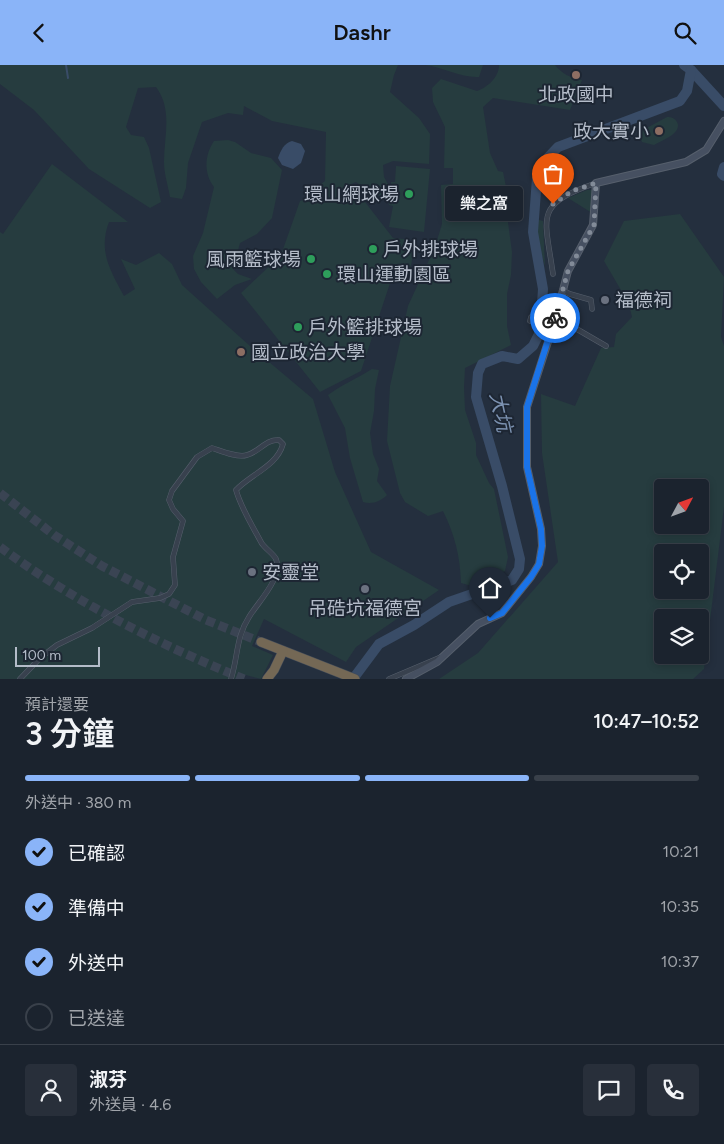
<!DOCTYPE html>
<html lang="zh-TW">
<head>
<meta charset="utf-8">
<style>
  :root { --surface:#1b232e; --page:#282f3a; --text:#f1f3f6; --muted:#a0a4aa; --line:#39404a; --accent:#8ab4f8 }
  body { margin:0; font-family:Figtree,"Noto Sans TC",sans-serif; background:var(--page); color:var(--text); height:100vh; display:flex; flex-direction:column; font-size:19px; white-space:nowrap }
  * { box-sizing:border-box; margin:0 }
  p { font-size:16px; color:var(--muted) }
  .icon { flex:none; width:28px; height:28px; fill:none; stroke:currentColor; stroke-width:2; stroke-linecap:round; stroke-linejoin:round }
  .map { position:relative; height:614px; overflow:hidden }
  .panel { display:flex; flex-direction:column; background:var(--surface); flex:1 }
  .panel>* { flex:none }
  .needle { width:32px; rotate:49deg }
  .fabs { position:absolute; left:654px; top:414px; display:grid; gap:10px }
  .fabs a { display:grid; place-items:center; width:55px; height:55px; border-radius:5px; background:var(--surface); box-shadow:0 2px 8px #0003,0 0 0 1px var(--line); font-size:25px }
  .scale { position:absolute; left:15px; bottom:12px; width:85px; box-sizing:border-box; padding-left:5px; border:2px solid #b4bcc9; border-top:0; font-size:14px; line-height:18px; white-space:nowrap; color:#b4bcc9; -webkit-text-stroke:4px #1d2633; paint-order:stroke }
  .pin { position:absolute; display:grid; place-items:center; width:42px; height:42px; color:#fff; margin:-51px -21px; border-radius:50% 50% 50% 0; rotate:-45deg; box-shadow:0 0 5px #0007 }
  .pin .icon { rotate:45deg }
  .courier { position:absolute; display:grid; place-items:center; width:50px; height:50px; margin:-25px; border:4px solid #1a73e8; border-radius:50%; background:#fff; color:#222; box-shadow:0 1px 6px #0007 }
  .bubble { position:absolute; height:35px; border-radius:5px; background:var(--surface); box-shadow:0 2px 8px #0003,0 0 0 1px var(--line); font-size:16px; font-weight:600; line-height:35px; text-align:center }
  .headline em { font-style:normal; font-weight:600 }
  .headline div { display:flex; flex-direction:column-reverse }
  .headline { display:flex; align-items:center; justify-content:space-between; height:85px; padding:0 25px }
  h1 { font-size:32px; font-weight:600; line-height:38px }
  .bar { display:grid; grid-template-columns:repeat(4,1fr); gap:8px 5px; align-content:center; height:60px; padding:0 25px }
  .bar i { height:6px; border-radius:4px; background:var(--line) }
  .bar .current { background:var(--accent) }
  .bar p { grid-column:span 4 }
  .line { display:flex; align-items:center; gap:12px; padding:0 25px; border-top:1px solid var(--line) }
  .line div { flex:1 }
  .round { display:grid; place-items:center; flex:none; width:52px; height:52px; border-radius:5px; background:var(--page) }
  ol { padding:0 25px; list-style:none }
  li { display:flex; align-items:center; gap:15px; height:55px }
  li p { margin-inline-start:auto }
  li .icon { padding:5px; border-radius:50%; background:var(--accent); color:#111; stroke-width:4 }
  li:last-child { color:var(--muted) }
  li i { width:28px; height:28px; border:2px solid var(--line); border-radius:50% }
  header { display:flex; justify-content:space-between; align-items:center; height:65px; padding:0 25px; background:var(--accent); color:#111; font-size:22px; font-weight:600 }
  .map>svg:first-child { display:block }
  .green { fill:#263c3f; fill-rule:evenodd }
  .water { fill:#394c67 }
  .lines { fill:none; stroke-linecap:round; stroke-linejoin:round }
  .stream { stroke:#394c67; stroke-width:2 }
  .river { stroke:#394c67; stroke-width:10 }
  .highway-tunnel { stroke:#3a4453; stroke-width:9; stroke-dasharray:9 4.5; stroke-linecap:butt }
  .street-casing { stroke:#565f6c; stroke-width:5.5 }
  .secondary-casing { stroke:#565f6c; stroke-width:8 }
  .highway-casing { stroke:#434c59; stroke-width:10 }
  .street { stroke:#38414e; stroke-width:4.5 }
  .secondary { stroke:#465061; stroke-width:6 }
  .highway { stroke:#746855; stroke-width:9 }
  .done { stroke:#828b98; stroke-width:5; stroke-dasharray:0 9 }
  .route { stroke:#1a73e8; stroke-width:6 }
  .education-dot { fill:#8d6e63; stroke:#1d2633; stroke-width:2 }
  .leisure-dot { fill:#2e9e5b; stroke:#1d2633; stroke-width:2 }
  .worship-dot { fill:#6b7280; stroke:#1d2633; stroke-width:2 }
  .labels { text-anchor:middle; stroke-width:4; stroke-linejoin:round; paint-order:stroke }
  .poi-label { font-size:19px; fill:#b4bcc9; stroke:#1d2633; text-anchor:start }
  .water-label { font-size:20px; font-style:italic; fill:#7c92b1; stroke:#1d2633 }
</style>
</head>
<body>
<header><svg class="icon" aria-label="back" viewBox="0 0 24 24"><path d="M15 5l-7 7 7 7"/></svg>Dashr<svg class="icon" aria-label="search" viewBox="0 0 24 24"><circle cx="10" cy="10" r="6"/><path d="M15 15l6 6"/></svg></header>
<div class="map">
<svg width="724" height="614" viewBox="0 0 724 614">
  <rect width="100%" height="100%" fill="#242f3e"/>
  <g class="green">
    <path d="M0 0H398L394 10 390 27 419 53 430 69 429 99 393 96 383 100 384 112 388 119 383 130 375 131 356 117 351 119 393 173 404 174 414 186 411 200 406 211 398 206 396 200 361 306 320 327 241 228 281 190 300 136 329 126 316 123 325 116 326 67 272 56 244 41 243 50 228 48 202 57 188 98 186 123 182 134 170 132C168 120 164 109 164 97 164 71 173 45 156 22L138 23 126 62 131 70 144 72 149 83 161 137 150 143 89 104 34 45 0 19Z"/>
    <path d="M425 0H483L479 12C461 13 443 2 425 0Z"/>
    <path d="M499 0H555C562 9 571 13 582 15L570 45 493 33 483 42 490 88 498 106 503 107 507 127V150L512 187 511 210 507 229V261L511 280 465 303 464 322 465 345 476 378V390L489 418 494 424 508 492 505 506 472 521 461 518C460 490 455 471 443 446L428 451 405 437 400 428 387 376 390 321 408 241 435 182 442 159 441 120 453 119V103H444L445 62 433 37 432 23 441 14 477 26C488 22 499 12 499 0Z"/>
    <path d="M667 52C671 52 675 53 677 57 683 68 661 76 654 80L642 77 640 72 643 65Z"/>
    <path d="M228 75 235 77 251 88 271 93 282 105 272 153 257 169 240 178 233 204 238 209 252 214 235 220 217 234 201 217 194 204 193 191 203 168 214 122C203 108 205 89 214 76Z"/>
    <path d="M52 99 128 157H109C98 186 110 205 124 231L135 224 121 194 136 200 159 188 172 199 182 220 250 281 313 334 335 407 371 487 439 525 356 582 346 597 264 554 252 581 273 590 261 614 242 609 240 614H0V167L3 169Z"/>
    <path d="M396 101 430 104 424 167 389 162 393 141 389 140 391 117H395Z"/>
    <path d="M587 125H592V148L568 133Z"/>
    <path d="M680 149 724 212 721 272 724 281V442L704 604 693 614H439L478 588 558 497 542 388 541 329 575 341 601 283 614 282 616 269 632 252 629 239 604 196 624 156ZM662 422H700V460H662ZM662 488H700V525H662ZM662 552H700V590H662Z"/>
    <path d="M536 154 543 156 545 201 537 175Z"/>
    <path d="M372 304 379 305 375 324 374 346 370 368 373 389 379 404 377 416 387 430C381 436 372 440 363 437L350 393 345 363 328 330C341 320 358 313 372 304Z"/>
  </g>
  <path class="water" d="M292 76 301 79 305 86 301 98 293 104 282 100 278 93C281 85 284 78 292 76Z"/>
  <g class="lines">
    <path class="stream" d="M66 0 68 13"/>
    <g class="river">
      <path d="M684 0 691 5 724 41"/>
      <path d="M724 102 722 109 724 111"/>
      <path d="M353 614 379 579 414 560 449 537 512 515 519 504 520 494 502 421 476 332 478 308 482 299 502 291 518 294 533 281 540 267 543 224 533 167 537 113 541 100 558 82 680 36 687 26 691 5"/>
    </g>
    <g class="highway-tunnel">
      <path d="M0 428 54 470 102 501 206 555 261 577"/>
      <path d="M0 482C75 537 158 579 244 614"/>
    </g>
    <defs>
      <g id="street">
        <path d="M553 209C545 151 533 140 596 118"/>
        <path d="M562 225 570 229 591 235 592 244"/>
        <path d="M530 256 531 252 537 248 550 253 556 252 606 281"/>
        <path d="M20 614 40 593 57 580 92 563 132 537 160 533 169 529 175 520 173 492 183 456 173 444 169 435 172 426 197 392 212 383C221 386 237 393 247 390 259 387 266 374 279 375L283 379C277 401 251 409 236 425 241 443 252 460 261 477 264 483 273 488 276 494 283 513 258 537 249 552 236 572 238 592 231 614"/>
        <path d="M389 614 441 592"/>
      </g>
      <path id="secondary" d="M406 614 437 597 478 559 502 548 531 512 539 499 542 481 541 464 527 402V342L556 252 568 206 593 160 596 118 686 97 706 85 724 56"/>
      <g id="highway">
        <path d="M261 577 355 614"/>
        <path d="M267 614 274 605 283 586"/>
      </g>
    </defs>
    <use href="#street" class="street-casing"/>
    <use href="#secondary" class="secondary-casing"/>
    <use href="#highway" class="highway-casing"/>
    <use href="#street" class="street"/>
    <use href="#secondary" class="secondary"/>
    <use href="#highway" class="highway"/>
  </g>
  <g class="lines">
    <path class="done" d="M553 139 572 126 596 118 594 160 568 206 555 253"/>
    <path class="route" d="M490 553 502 548 531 512 539 499 542 481 541 464 527 402V342L555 253"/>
  </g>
  <g class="education-dot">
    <circle cx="576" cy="10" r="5"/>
    <circle cx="659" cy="66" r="5"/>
    <circle cx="241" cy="287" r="5"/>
  </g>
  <g class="leisure-dot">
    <circle cx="409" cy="129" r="5"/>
    <circle cx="373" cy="184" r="5"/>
    <circle cx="311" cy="194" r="5"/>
    <circle cx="327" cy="209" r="5"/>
    <circle cx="298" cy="262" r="5"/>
  </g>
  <g class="worship-dot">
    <circle cx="605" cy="235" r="5"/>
    <circle cx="252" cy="507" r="5"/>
    <circle cx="365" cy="524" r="5"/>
  </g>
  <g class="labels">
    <g class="poi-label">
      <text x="576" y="36" text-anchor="middle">北政國中</text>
      <text x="649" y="73" text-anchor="end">政大實小</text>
      <text x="399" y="136" text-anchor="end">環山網球場</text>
      <text x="383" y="191">戶外排球場</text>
      <text x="301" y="201" text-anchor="end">風雨籃球場</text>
      <text x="337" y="216">環山運動園區</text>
      <text x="615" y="242">福德祠</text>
      <text x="308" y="269">戶外籃排球場</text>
      <text x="251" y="294">國立政治大學</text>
      <text x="262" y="514">安靈堂</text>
      <text x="365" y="550" text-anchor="middle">吊硞坑福德宮</text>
    </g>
    <g class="water-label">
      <text transform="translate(501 347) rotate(78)" y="7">大坑</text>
    </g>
  </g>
</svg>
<div class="fabs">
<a><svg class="needle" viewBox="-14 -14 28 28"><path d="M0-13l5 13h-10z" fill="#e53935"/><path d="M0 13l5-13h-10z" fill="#a0a4aa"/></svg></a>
<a><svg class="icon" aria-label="locate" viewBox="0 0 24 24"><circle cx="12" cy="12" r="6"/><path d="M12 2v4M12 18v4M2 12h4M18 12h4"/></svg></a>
<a><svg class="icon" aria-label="layers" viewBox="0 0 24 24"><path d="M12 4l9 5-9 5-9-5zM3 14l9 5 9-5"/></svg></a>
</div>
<div class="scale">100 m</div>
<div class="pin" style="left:553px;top:139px;background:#ea580c"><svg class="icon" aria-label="bag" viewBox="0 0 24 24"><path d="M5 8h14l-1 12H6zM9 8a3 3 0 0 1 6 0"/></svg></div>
<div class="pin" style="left:490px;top:553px;background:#1f2937"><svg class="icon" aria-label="home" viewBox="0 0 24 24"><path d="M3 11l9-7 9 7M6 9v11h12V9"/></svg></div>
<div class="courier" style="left:555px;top:253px"><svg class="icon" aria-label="bike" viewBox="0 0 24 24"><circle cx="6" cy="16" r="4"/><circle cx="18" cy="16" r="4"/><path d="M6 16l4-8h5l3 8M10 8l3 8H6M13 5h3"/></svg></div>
<div class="bubble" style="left:445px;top:121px;width:78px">樂之窩</div>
</div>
<section class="panel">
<div class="headline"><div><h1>3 分鐘</h1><p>預計還要</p></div><em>10:47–10:52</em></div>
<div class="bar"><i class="current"></i><i class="current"></i><i class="current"></i><i></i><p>外送中 · 380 m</p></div>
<ol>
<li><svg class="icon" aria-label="check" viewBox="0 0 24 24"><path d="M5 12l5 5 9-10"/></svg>已確認<p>10:21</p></li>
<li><svg class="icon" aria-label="check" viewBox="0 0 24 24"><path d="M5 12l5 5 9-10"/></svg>準備中<p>10:35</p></li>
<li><svg class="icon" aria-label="check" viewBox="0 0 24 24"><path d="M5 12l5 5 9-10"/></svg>外送中<p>10:37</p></li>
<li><i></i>已送達</li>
</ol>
<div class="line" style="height:90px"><a class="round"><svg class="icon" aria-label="person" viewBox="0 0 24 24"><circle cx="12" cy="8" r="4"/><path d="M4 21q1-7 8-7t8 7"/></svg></a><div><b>淑芬</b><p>外送員 · 4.6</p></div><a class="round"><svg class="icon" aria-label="chat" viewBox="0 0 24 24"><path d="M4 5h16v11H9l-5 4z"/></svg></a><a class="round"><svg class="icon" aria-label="phone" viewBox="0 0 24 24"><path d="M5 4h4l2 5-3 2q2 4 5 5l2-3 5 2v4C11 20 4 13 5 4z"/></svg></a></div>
</section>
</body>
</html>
